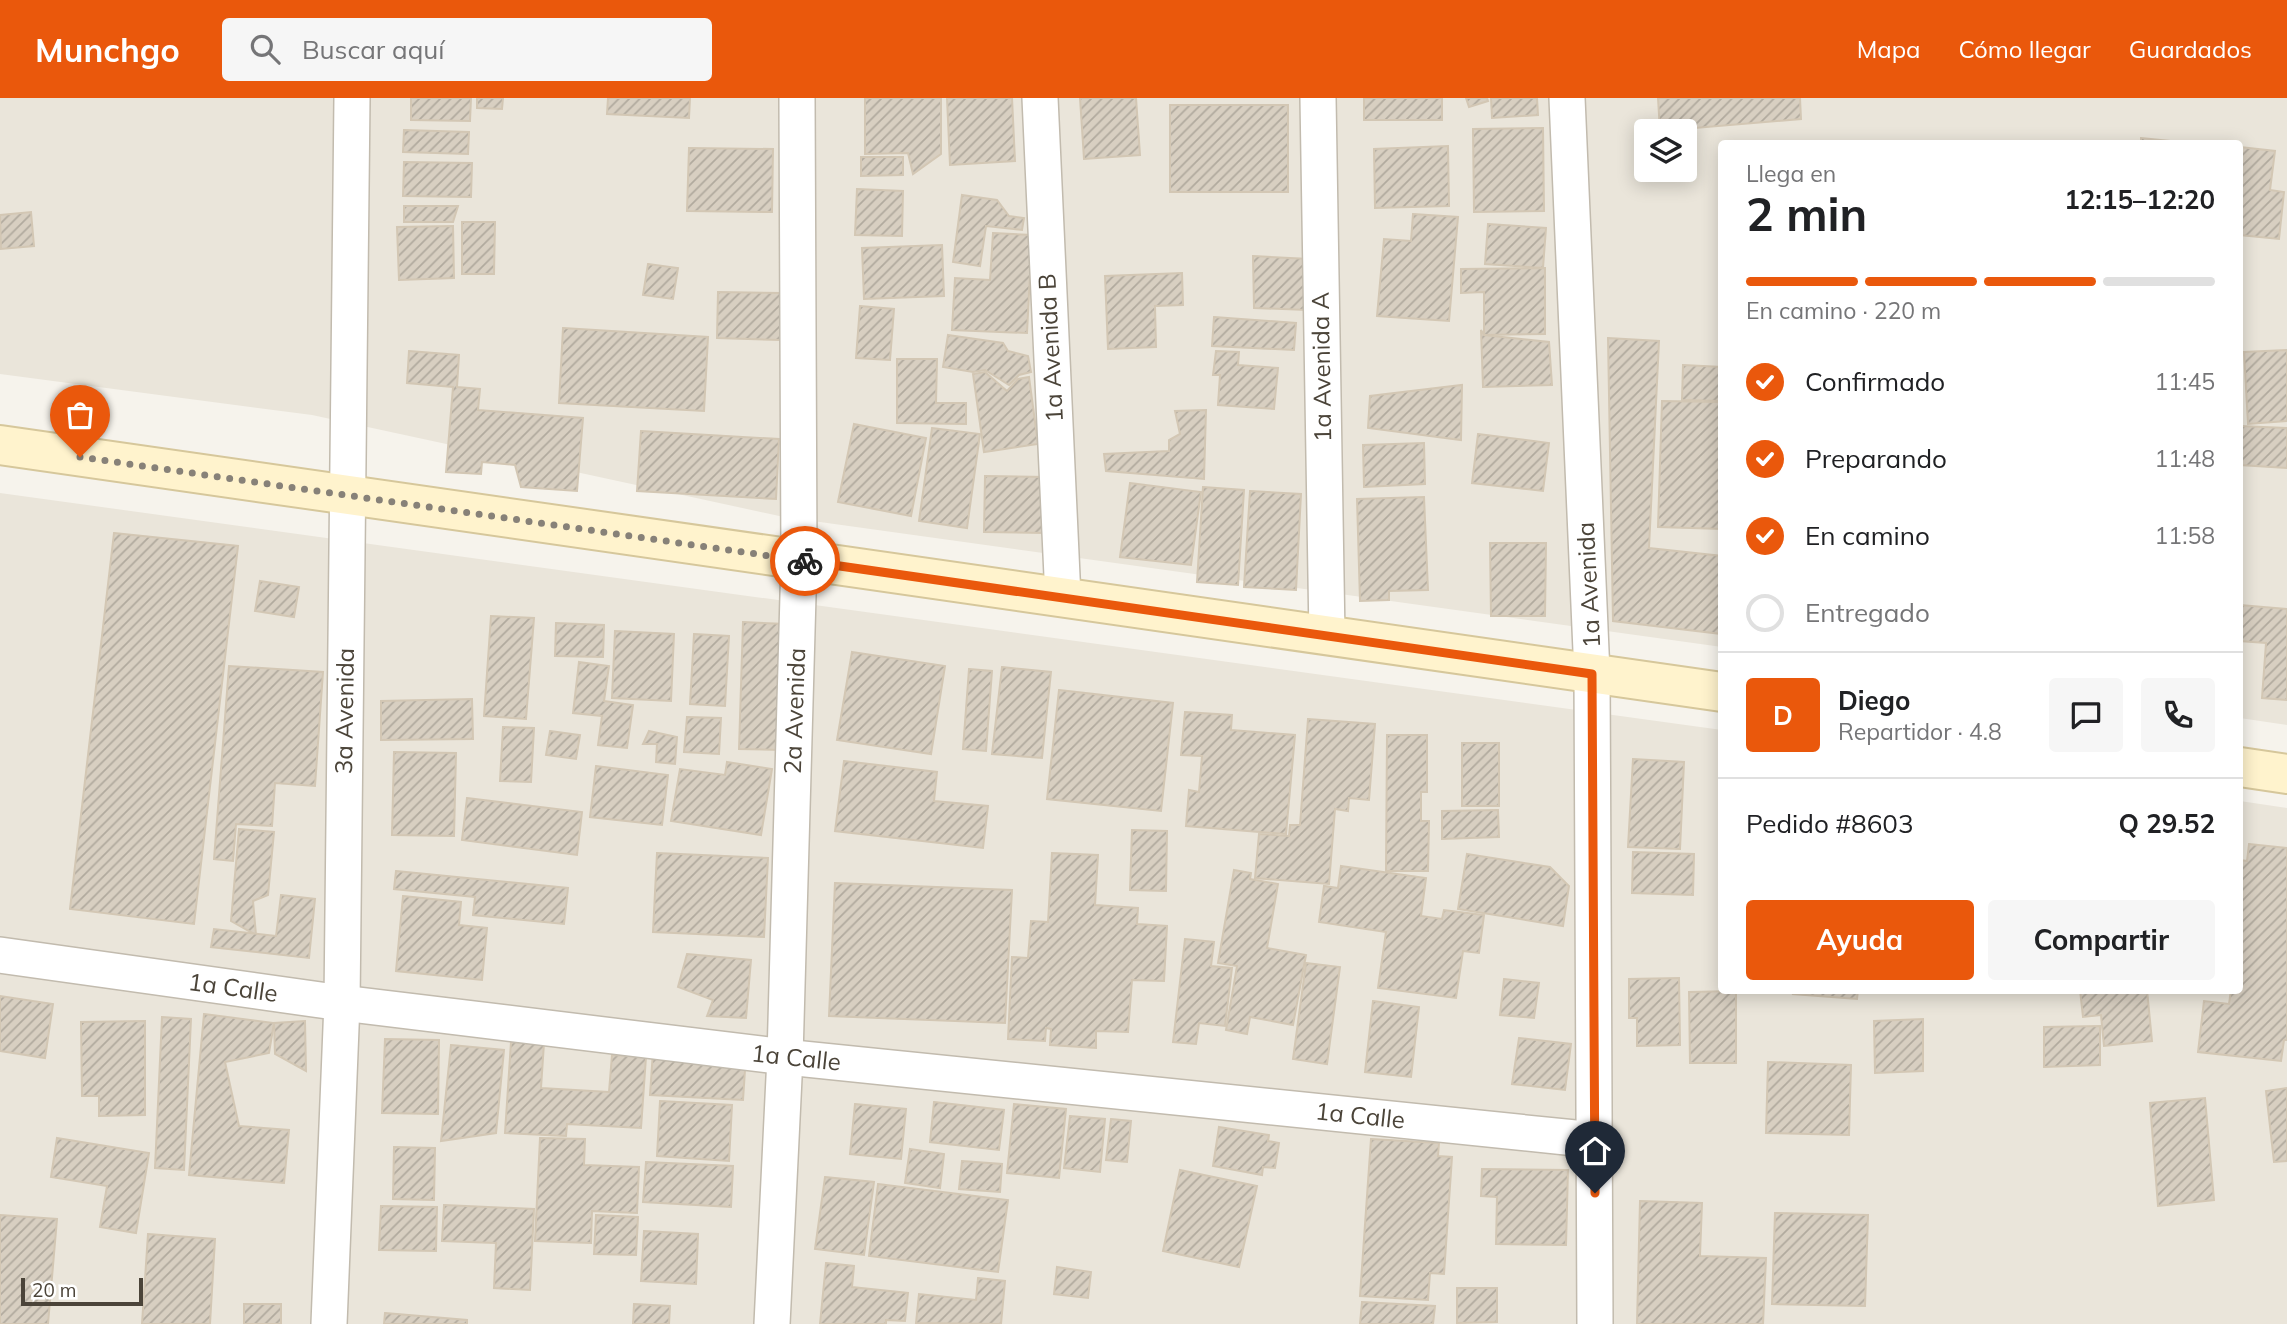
<!DOCTYPE html>
<html lang="es">
<head>
<meta charset="utf-8">
<style>
  :root { --surface:#fff; --page:#f6f6f6; --text:#202124; --muted:#757577; --line:#e0e0e0; --accent:#ea580c }
  body { margin:0; font-family:Mulish,sans-serif; background:var(--page); color:var(--text); height:100vh; display:flex; flex-direction:column; font-size:26px; white-space:nowrap }
  * { box-sizing:border-box; margin:0 }
  p { font-size:23px; color:var(--muted) }
  .icon { flex:none; width:38px; height:38px; fill:none; stroke:currentColor; stroke-width:2; stroke-linecap:round; stroke-linejoin:round }
  .map { position:relative; flex:1; overflow:hidden }
  .details { position:absolute; left:1718px; top:42px; width:525px; height:854px; display:flex; flex-direction:column; background:var(--surface); border-radius:7px; box-shadow:0 4px 18px #0003 }
  .details>* { flex:none }
  .tools { position:absolute; left:1634px; top:21px; display:grid; gap:14px }
  .tools a { display:grid; place-items:center; width:63px; height:63px; border-radius:7px; background:var(--surface); box-shadow:0 4px 18px #0003; font-size:35px }
  .scale { position:absolute; left:21px; bottom:18px; width:122px; box-sizing:border-box; padding-left:7px; border:4px solid #4b4439; border-top:0; font-size:19px; line-height:24px; white-space:nowrap; color:#4b4439; -webkit-text-stroke:5px #fff; paint-order:stroke }
  .pin { position:absolute; display:grid; place-items:center; width:60px; height:60px; color:#fff; margin:-72px -30px; border-radius:50% 50% 50% 0; rotate:-45deg; box-shadow:0 0 7px #0007 }
  .pin .icon { rotate:45deg }
  .courier { position:absolute; display:grid; place-items:center; width:70px; height:70px; margin:-35px; border:5px solid #ea580c; border-radius:50%; background:#fff; color:#222; box-shadow:0 2px 9px #0007 }
  .head em { font-style:normal; font-weight:700 }
  .head div { display:flex; flex-direction:column-reverse }
  .head { display:flex; align-items:center; justify-content:space-between; height:119px; padding:0 28px }
  h1 { font-size:46px; font-weight:700; line-height:52px }
  .bar { display:grid; grid-template-columns:repeat(4,1fr); gap:10px 7px; align-content:center; height:84px; padding:0 28px }
  .bar i { height:9px; border-radius:5px; background:var(--line) }
  .bar .active { background:var(--accent) }
  .bar p { grid-column:span 4 }
  .line { display:flex; align-items:center; gap:18px; padding:0 28px; border-top:2px solid var(--line) }
  .line div { flex:1 }
  .round { display:grid; place-items:center; flex:none; width:74px; height:74px; border-radius:7px; background:var(--page) }
  ol { padding:0 28px; list-style:none }
  li { display:flex; align-items:center; gap:21px; height:77px }
  li p { margin-inline-start:auto }
  li .icon { padding:7px; border-radius:50%; background:var(--accent); color:#fff; stroke-width:4 }
  li:last-child { color:var(--muted) }
  li i { width:38px; height:38px; border:4px solid var(--line); border-radius:50% }
  .primary-button { display:flex; gap:14px; margin-top:auto; padding:14px 28px }
  .primary-button a { flex:1; height:80px; border-radius:7px; background:var(--accent); color:#fff; font-size:28px; font-weight:700; line-height:80px; text-align:center }
  .primary-button a+a { background:var(--page); color:var(--text) }
  header { display:flex; align-items:center; gap:42px; box-sizing:border-box; height:98px; padding:0 35px; background:var(--accent); color:#fff }
  header strong { font-size:33px }
  nav { display:flex; gap:38px; margin-inline-start:auto; font-size:24px }
  .search { width:490px; height:63px; background:var(--page); display:flex; align-items:center; gap:18px; box-sizing:border-box; padding:0 24px; border-radius:7px; color:var(--muted); font-size:26px }
  .map>svg:first-child { display:block }
  .residential { fill:#eae5da; fill-rule:evenodd }
  .building { fill:url(#building-hatch); stroke:#d3c7b4; stroke-width:2 }
  .lines { fill:none; stroke-linecap:round; stroke-linejoin:round }
  .minor-casing { stroke:#c2bbae; stroke-width:38 }
  .secondary-casing { stroke:#d6c79b; stroke-width:42 }
  .minor { stroke:#fff; stroke-width:35 }
  .secondary { stroke:#fff3cd; stroke-width:38 }
  .done { stroke:#878178; stroke-width:7; stroke-dasharray:0 12.6 }
  .route { stroke:#ea580c; stroke-width:9 }
  .labels { text-anchor:middle; stroke-width:5; stroke-linejoin:round; paint-order:stroke }
  .street-label { font-size:24px; fill:#4b4439; stroke:#fff }
</style>
</head>
<body>
<header>
<strong>Munchgo</strong>
<div class="search"><svg class="icon" aria-label="search" viewBox="0 0 24 24"><circle cx="10" cy="10" r="6"/><path d="M15 15l6 6"/></svg>Buscar aquí</div>
<nav><a>Mapa</a><a>Cómo llegar</a><a>Guardados</a></nav>
</header>
<div class="map">
<svg width="2287" height="1226" viewBox="0 0 2287 1226">
  <defs>
    <pattern id="building-hatch" width="6" height="6" patternUnits="userSpaceOnUse" patternTransform="scale(1.75)"><rect width="6" height="6" fill="#d8cfc1"/><path d="M-1 1l2-2M0 6l6-6M5 7l2-2" fill="none" stroke="#b1aa9e"/></pattern>
  </defs>
  <rect width="100%" height="100%" fill="#f6f3ec"/>
  <g class="residential">
    <path d="M0 0H2287V627L2240 620V46H1722V549L784 419 312 317 0 276ZM1647 33H1685V72H1647Z"/>
    <path d="M0 395 1722 632V892H2240V703L2287 710V1226H0Z"/>
  </g>
  <g class="building">
    <path d="M411 0H471L470 23 411 22Z"/>
    <path d="M477 0H503L502 11 477 10Z"/>
    <path d="M608 0H690L689 20 607 16Z"/>
    <path d="M865 0H941V56L913 76 908 55 865 56Z"/>
    <path d="M947 0H1012L1015 63 950 67Z"/>
    <path d="M1080 0H1136L1140 57 1084 61Z"/>
    <rect x="1364" y="0" width="78" height="22"/>
    <path d="M1466 0H1487L1488 3 1469 9Z"/>
    <path d="M1491 0H1537L1538 17 1492 20Z"/>
    <path d="M1658 0H1800L1801 21 1660 33Z"/>
    <rect x="1170" y="7" width="118" height="87"/>
    <path d="M1543 30 1544 113 1474 114 1473 31Z"/>
    <path d="M404 32 469 34 468 56 403 54Z"/>
    <path d="M2141 40 2200 46H2141Z"/>
    <path d="M1448 48 1449 108 1375 110 1374 51Z"/>
    <path d="M2240 49 2275 53 2270 92 2284 94 2279 141 2240 137Z"/>
    <path d="M689 50 773 51 772 114 687 113Z"/>
    <path d="M861 59H903V77L861 78Z"/>
    <path d="M404 64 472 65 471 99 403 98Z"/>
    <path d="M857 91 903 93 902 138 855 137Z"/>
    <path d="M962 97 997 102 1009 118 1024 120 1022 132 986 128 980 168 953 164Z"/>
    <path d="M404 108H458L453 124H404Z"/>
    <path d="M31 114 34 148 1 151 0 117Z"/>
    <path d="M1413 116 1458 119 1449 223 1377 218 1384 141 1411 143Z"/>
    <path d="M462 124H495L494 176H462Z"/>
    <path d="M1488 126 1546 130 1543 170 1485 166Z"/>
    <path d="M453 128 454 180 399 182 397 129Z"/>
    <path d="M993 135 1032 137 1027 235 952 232 955 180 990 182Z"/>
    <path d="M942 147 944 198 864 201 862 150Z"/>
    <path d="M1253 158 1309 161 1307 212 1254 210Z"/>
    <path d="M648 166 678 170 673 201 643 197Z"/>
    <path d="M1545 170V236L1484 237V194L1461 195V171Z"/>
    <path d="M1182 175 1183 207 1155 208 1156 249 1108 251 1105 178Z"/>
    <path d="M718 194 781 195 780 242 717 240Z"/>
    <path d="M860 208 894 211 890 262 856 260Z"/>
    <path d="M1214 219 1296 225 1294 252 1212 248Z"/>
    <path d="M563 230 708 239 704 313 559 305Z"/>
    <path d="M1481 232 1484 237 1549 244 1552 287 1483 289Z"/>
    <path d="M948 237 1003 245 1008 253 1028 258 1031 274 1019 277 1009 287 985 272 973 274 943 269Z"/>
    <path d="M1608 240 1659 243 1649 450 1722 458V536L1613 523Z"/>
    <path d="M2287 252V323L2248 326 2244 254Z"/>
    <path d="M409 253 459 257 457 289 480 291 478 312 583 320 577 393 521 389 515 367 482 364 481 376 446 374 453 289 407 285Z"/>
    <path d="M1216 253 1239 254 1238 267 1278 270 1274 311 1218 307 1220 277H1213Z"/>
    <path d="M897 261H937L936 305H966V326L897 325Z"/>
    <path d="M1683 267 1722 269V303L1682 302Z"/>
    <path d="M985 274 1007 293 1018 281 1029 279 1038 346 984 354 973 276Z"/>
    <path d="M1462 287 1461 342 1368 330 1370 298Z"/>
    <path d="M1662 303 1722 304V431L1658 429Z"/>
    <path d="M1206 312 1204 381 1106 373 1104 356 1169 353V342L1180 336 1175 313Z"/>
    <path d="M854 326 926 340 911 418 838 404Z"/>
    <path d="M2240 328 2287 330V370L2240 367Z"/>
    <path d="M932 330 980 336 967 430 919 423Z"/>
    <path d="M641 333 779 341 776 401 637 393Z"/>
    <path d="M1478 336 1549 345 1543 393 1472 385Z"/>
    <path d="M1424 345 1425 386 1364 389 1363 347Z"/>
    <path d="M985 378 1046 379 1045 435 984 434Z"/>
    <path d="M1130 385 1201 394 1191 467 1120 459Z"/>
    <path d="M1203 389 1244 392 1238 487 1197 484Z"/>
    <path d="M1250 393 1301 396 1296 492 1244 489Z"/>
    <path d="M1424 399 1428 492 1389 493V502L1360 503 1357 401Z"/>
    <path d="M114 435 238 448 194 826 70 811Z"/>
    <path d="M1490 445H1546L1545 518H1491Z"/>
    <path d="M260 483 299 489 294 519 255 513Z"/>
    <path d="M2240 507 2287 511V602L2262 600 2266 545 2240 543Z"/>
    <path d="M491 518 534 520 526 621 484 618Z"/>
    <path d="M743 524 786 526 782 652 739 651Z"/>
    <path d="M556 525 604 527 603 559 555 558Z"/>
    <path d="M615 533 674 536 671 603 612 600Z"/>
    <path d="M694 536 729 538 725 608 690 606Z"/>
    <path d="M852 554 945 568 931 656 837 642Z"/>
    <path d="M579 564 609 568 604 603 633 607 627 650 598 647 602 618 573 615Z"/>
    <path d="M229 568 323 574 315 688 275 685 272 728 236 726 233 763 214 761Z"/>
    <path d="M1002 569 1051 574 1042 660 992 656Z"/>
    <path d="M969 571 992 573 986 653 963 651Z"/>
    <path d="M1059 592 1173 605 1161 713 1047 701Z"/>
    <path d="M472 601 473 641 381 642V603Z"/>
    <path d="M1185 614 1232 617 1231 632 1295 637 1286 736 1186 728 1189 692 1199 694 1202 658 1181 657Z"/>
    <path d="M687 619 721 620 719 656 684 654Z"/>
    <path d="M1308 621 1375 626 1369 702 1349 700 1348 713 1335 711 1329 786 1255 780 1259 736 1289 738 1290 727H1300Z"/>
    <path d="M503 629 534 630 531 684 500 683Z"/>
    <path d="M550 633 580 637 576 661 546 657Z"/>
    <path d="M649 633 677 639 675 666 656 664 657 646H643Z"/>
    <path d="M1387 637H1427V694H1421V723H1429L1428 773H1386Z"/>
    <rect x="1462" y="645" width="37" height="63"/>
    <path d="M394 654 456 655 454 738 392 737Z"/>
    <path d="M1633 661 1684 664 1680 751 1628 749Z"/>
    <path d="M844 663 937 674 934 703 988 708 983 750 835 733Z"/>
    <path d="M727 664 772 671 761 737 671 723 680 671 725 677Z"/>
    <path d="M596 668 668 677 662 727 590 719Z"/>
    <path d="M467 700 582 714 577 757 462 742Z"/>
    <path d="M1498 712 1499 739 1442 741V713Z"/>
    <path d="M239 731 274 734 268 797 253 803 256 837 231 823Z"/>
    <path d="M1132 732 1167 733 1166 793 1130 792Z"/>
    <path d="M2249 746 2287 750V942H2284L2281 963 2198 954 2204 903 2229 906 2231 892H2240V762L2247 763Z"/>
    <path d="M1633 754 1694 756 1693 797 1632 795Z"/>
    <path d="M657 755 768 760 764 839 653 834Z"/>
    <path d="M1052 755 1098 757 1095 807 1138 810 1137 826 1167 828 1164 883 1132 882 1128 934 1096 933V950L1050 947 1051 931 1046 930 1045 943 1008 941 1012 859 1028 860 1031 823 1048 824Z"/>
    <path d="M1467 756 1550 769 1569 788 1563 828 1458 811Z"/>
    <path d="M1341 768 1426 780 1421 818 1442 821 1444 812 1484 817 1479 855 1463 853 1456 900 1378 890 1386 834 1319 824 1324 788 1338 790Z"/>
    <path d="M1234 772 1251 775 1250 781 1278 786 1267 850 1306 857 1293 927 1250 919 1247 936 1226 932 1237 868 1218 865Z"/>
    <path d="M396 773 568 790 564 826 473 817 475 799 394 791Z"/>
    <path d="M835 785 1012 792 1005 925 829 918Z"/>
    <path d="M281 797 315 801 309 860 211 849 214 831 276 838Z"/>
    <path d="M403 798 461 804 459 827 487 830 482 882 396 873Z"/>
    <path d="M1185 841 1214 844 1211 868 1232 870 1225 928 1199 925 1196 946 1173 944Z"/>
    <path d="M687 856 751 862 746 920 707 918 713 902 678 889Z"/>
    <path d="M1306 865 1340 869 1327 966 1293 961Z"/>
    <path d="M1679 880 1680 947 1637 948V920H1629V881Z"/>
    <path d="M1504 881 1539 885 1534 920 1500 917Z"/>
    <path d="M1794 892H1858L1857 901 1793 896Z"/>
    <path d="M2080 892H2147L2152 943 2104 948 2101 917 2083 919Z"/>
    <path d="M1736 893V965H1690L1689 894Z"/>
    <path d="M0 898 53 906 45 960 0 953Z"/>
    <path d="M1373 903 1419 909 1411 979 1365 974Z"/>
    <path d="M204 916 274 925 269 955 225 964 239 1028 289 1032 284 1085 189 1077Z"/>
    <path d="M162 919 191 921 184 1072 155 1070Z"/>
    <path d="M1923 921V973L1875 975 1874 923Z"/>
    <path d="M145 923V1017L99 1018V998H82L81 924Z"/>
    <path d="M305 923 306 973 275 956 274 925Z"/>
    <path d="M2100 928V967L2044 969V929Z"/>
    <path d="M1519 940 1571 946 1565 992 1512 986Z"/>
    <path d="M385 941 439 942 438 1016 382 1015Z"/>
    <path d="M511 944 544 945 541 990 609 994 612 957 646 959 641 1030 567 1026 566 1038 505 1035Z"/>
    <path d="M451 947 504 952 496 1035 441 1043Z"/>
    <path d="M653 953 746 957 743 1002 650 997Z"/>
    <path d="M1768 964 1851 967 1849 1037 1766 1035Z"/>
    <path d="M2287 990V1063L2274 1064 2266 993Z"/>
    <path d="M2205 1000 2214 1102 2158 1108 2150 1005Z"/>
    <path d="M660 1003 732 1007 729 1063 657 1058Z"/>
    <path d="M934 1004 1004 1012 999 1052 930 1044Z"/>
    <path d="M855 1006 906 1011 901 1061 850 1056Z"/>
    <path d="M1014 1006 1066 1011 1059 1080 1007 1075Z"/>
    <path d="M1070 1018 1105 1021 1100 1074 1064 1070Z"/>
    <path d="M1111 1021 1131 1023 1127 1064 1106 1062Z"/>
    <path d="M1219 1029 1269 1037 1268 1043 1279 1045 1275 1070 1263 1069 1262 1077 1213 1068Z"/>
    <path d="M57 1040 149 1055 136 1135 100 1129 107 1088 51 1079Z"/>
    <path d="M540 1040 585 1041 584 1067 639 1069 637 1115 592 1113 591 1145 535 1143Z"/>
    <path d="M1371 1041 1439 1045 1438 1058 1452 1059 1444 1176 1430 1175 1428 1202 1360 1198Z"/>
    <path d="M394 1049 435 1050 434 1102 393 1101Z"/>
    <path d="M910 1051 944 1056 940 1090 905 1085Z"/>
    <path d="M962 1063 1002 1066 1000 1094 959 1091Z"/>
    <path d="M646 1064 733 1068 731 1109 643 1104Z"/>
    <path d="M1482 1071 1568 1072 1566 1147 1496 1146 1497 1099 1481 1098Z"/>
    <path d="M1180 1072 1257 1088 1239 1169 1163 1153Z"/>
    <path d="M825 1079 874 1084 864 1157 815 1151Z"/>
    <path d="M878 1086 1008 1102 998 1174 869 1158Z"/>
    <path d="M1640 1103 1702 1105 1700 1158 1766 1160 1763 1226H1637Z"/>
    <path d="M444 1107 534 1111 530 1192 494 1190 496 1145 442 1143Z"/>
    <path d="M381 1108 437 1109 436 1153 379 1152Z"/>
    <path d="M1775 1115 1868 1117 1865 1208 1772 1206Z"/>
    <path d="M0 1117 57 1121 48 1226H0Z"/>
    <path d="M596 1117 638 1119 636 1157 594 1156Z"/>
    <path d="M644 1133 698 1136 696 1186 641 1183Z"/>
    <path d="M148 1136 215 1141 210 1226H142Z"/>
    <path d="M826 1165 854 1168 852 1189 908 1195 905 1223 886 1222V1226H820Z"/>
    <path d="M1057 1169 1091 1174 1088 1200 1054 1196Z"/>
    <path d="M978 1180 1005 1183 1001 1226 916 1225 919 1196 976 1202Z"/>
    <path d="M1457 1190H1497V1224L1457 1225Z"/>
    <path d="M1362 1204 1435 1208 1433 1226H1360Z"/>
    <rect x="244" y="1206" width="37" height="20"/>
    <path d="M634 1206 670 1208 669 1226H633Z"/>
    <path d="M385 1215 467 1222V1226H384Z"/>
  </g>
  <g class="lines">
    <defs>
      <g id="minor">
        <path d="M1040 0 1063 500"/>
        <path d="M1318 0 1327 538"/>
        <path d="M1567 0 1592 576 1595 1226"/>
        <path d="M0 857 342 905 785 959 1595 1042"/>
        <path d="M329 1226 342 905 352 0"/>
        <path d="M772 1226 785 959 799 462 797 0"/>
      </g>
      <g id="secondary">
        <path d="M0 347 1722 594"/>
        <path d="M2240 669 2287 676"/>
      </g>
    </defs>
    <use href="#minor" class="minor-casing"/>
    <use href="#secondary" class="secondary-casing"/>
    <use href="#minor" class="minor"/>
    <use href="#secondary" class="secondary"/>
  </g>
  <g class="lines">
    <path class="done" d="M80 359 805 463"/>
    <path class="route" d="M805 463 1592 576 1595 1095"/>
  </g>
  <g class="labels">
    <g class="street-label">
      <text transform="translate(1051 250) rotate(-93)" y="8">1a Avenida B</text>
      <text transform="translate(1322 269) rotate(-91)" y="8">1a Avenida A</text>
      <text transform="translate(1589 487) rotate(-93)" y="8">1a Avenida</text>
      <text transform="translate(345 613) rotate(-89)" y="8">3a Avenida</text>
      <text transform="translate(795 613) rotate(-88)" y="8">2a Avenida</text>
      <text transform="translate(233 890) rotate(8)" y="8">1a Calle</text>
      <text transform="translate(796 960) rotate(6)" y="8">1a Calle</text>
      <text transform="translate(1360 1018) rotate(6)" y="8">1a Calle</text>
    </g>
  </g>
</svg>
<div class="tools">
<a><svg class="icon" aria-label="layers" viewBox="0 0 24 24"><path d="M12 4l9 5-9 5-9-5zM3 14l9 5 9-5"/></svg></a>
</div>
<div class="scale">20 m</div>
<div class="pin" style="left:80px;top:359px;background:#ea580c"><svg class="icon" aria-label="bag" viewBox="0 0 24 24"><path d="M5 8h14l-1 12H6zM9 8a3 3 0 0 1 6 0"/></svg></div>
<div class="pin" style="left:1595px;top:1095px;background:#1f2937"><svg class="icon" aria-label="home" viewBox="0 0 24 24"><path d="M3 11l9-7 9 7M6 9v11h12V9"/></svg></div>
<div class="courier" style="left:805px;top:463px"><svg class="icon" aria-label="bike" viewBox="0 0 24 24"><circle cx="6" cy="16" r="4"/><circle cx="18" cy="16" r="4"/><path d="M6 16l4-8h5l3 8M10 8l3 8H6M13 5h3"/></svg></div>
<section class="details">
<div class="head"><div><h1>2 min</h1><p>Llega en</p></div><em>12:15–12:20</em></div>
<div class="bar"><i class="active"></i><i class="active"></i><i class="active"></i><i></i><p>En camino · 220 m</p></div>
<ol>
<li><svg class="icon" aria-label="check" viewBox="0 0 24 24"><path d="M5 12l5 5 9-10"/></svg>Confirmado<p>11:45</p></li>
<li><svg class="icon" aria-label="check" viewBox="0 0 24 24"><path d="M5 12l5 5 9-10"/></svg>Preparando<p>11:48</p></li>
<li><svg class="icon" aria-label="check" viewBox="0 0 24 24"><path d="M5 12l5 5 9-10"/></svg>En camino<p>11:58</p></li>
<li><i></i>Entregado</li>
</ol>
<div class="line" style="height:126px"><b class="round" style="background:var(--accent);color:#fff">D</b><div><b>Diego</b><p>Repartidor · 4.8</p></div><a class="round"><svg class="icon" aria-label="chat" viewBox="0 0 24 24"><path d="M4 5h16v11H9l-5 4z"/></svg></a><a class="round"><svg class="icon" aria-label="phone" viewBox="0 0 24 24"><path d="M5 4h4l2 5-3 2q2 4 5 5l2-3 5 2v4C11 20 4 13 5 4z"/></svg></a></div>
<div class="line" style="height:91px"><div>Pedido #8603</div><b>Q 29.52</b></div>
<div class="primary-button"><a>Ayuda</a><a>Compartir</a></div>
</section>
</div>
</body>
</html>
